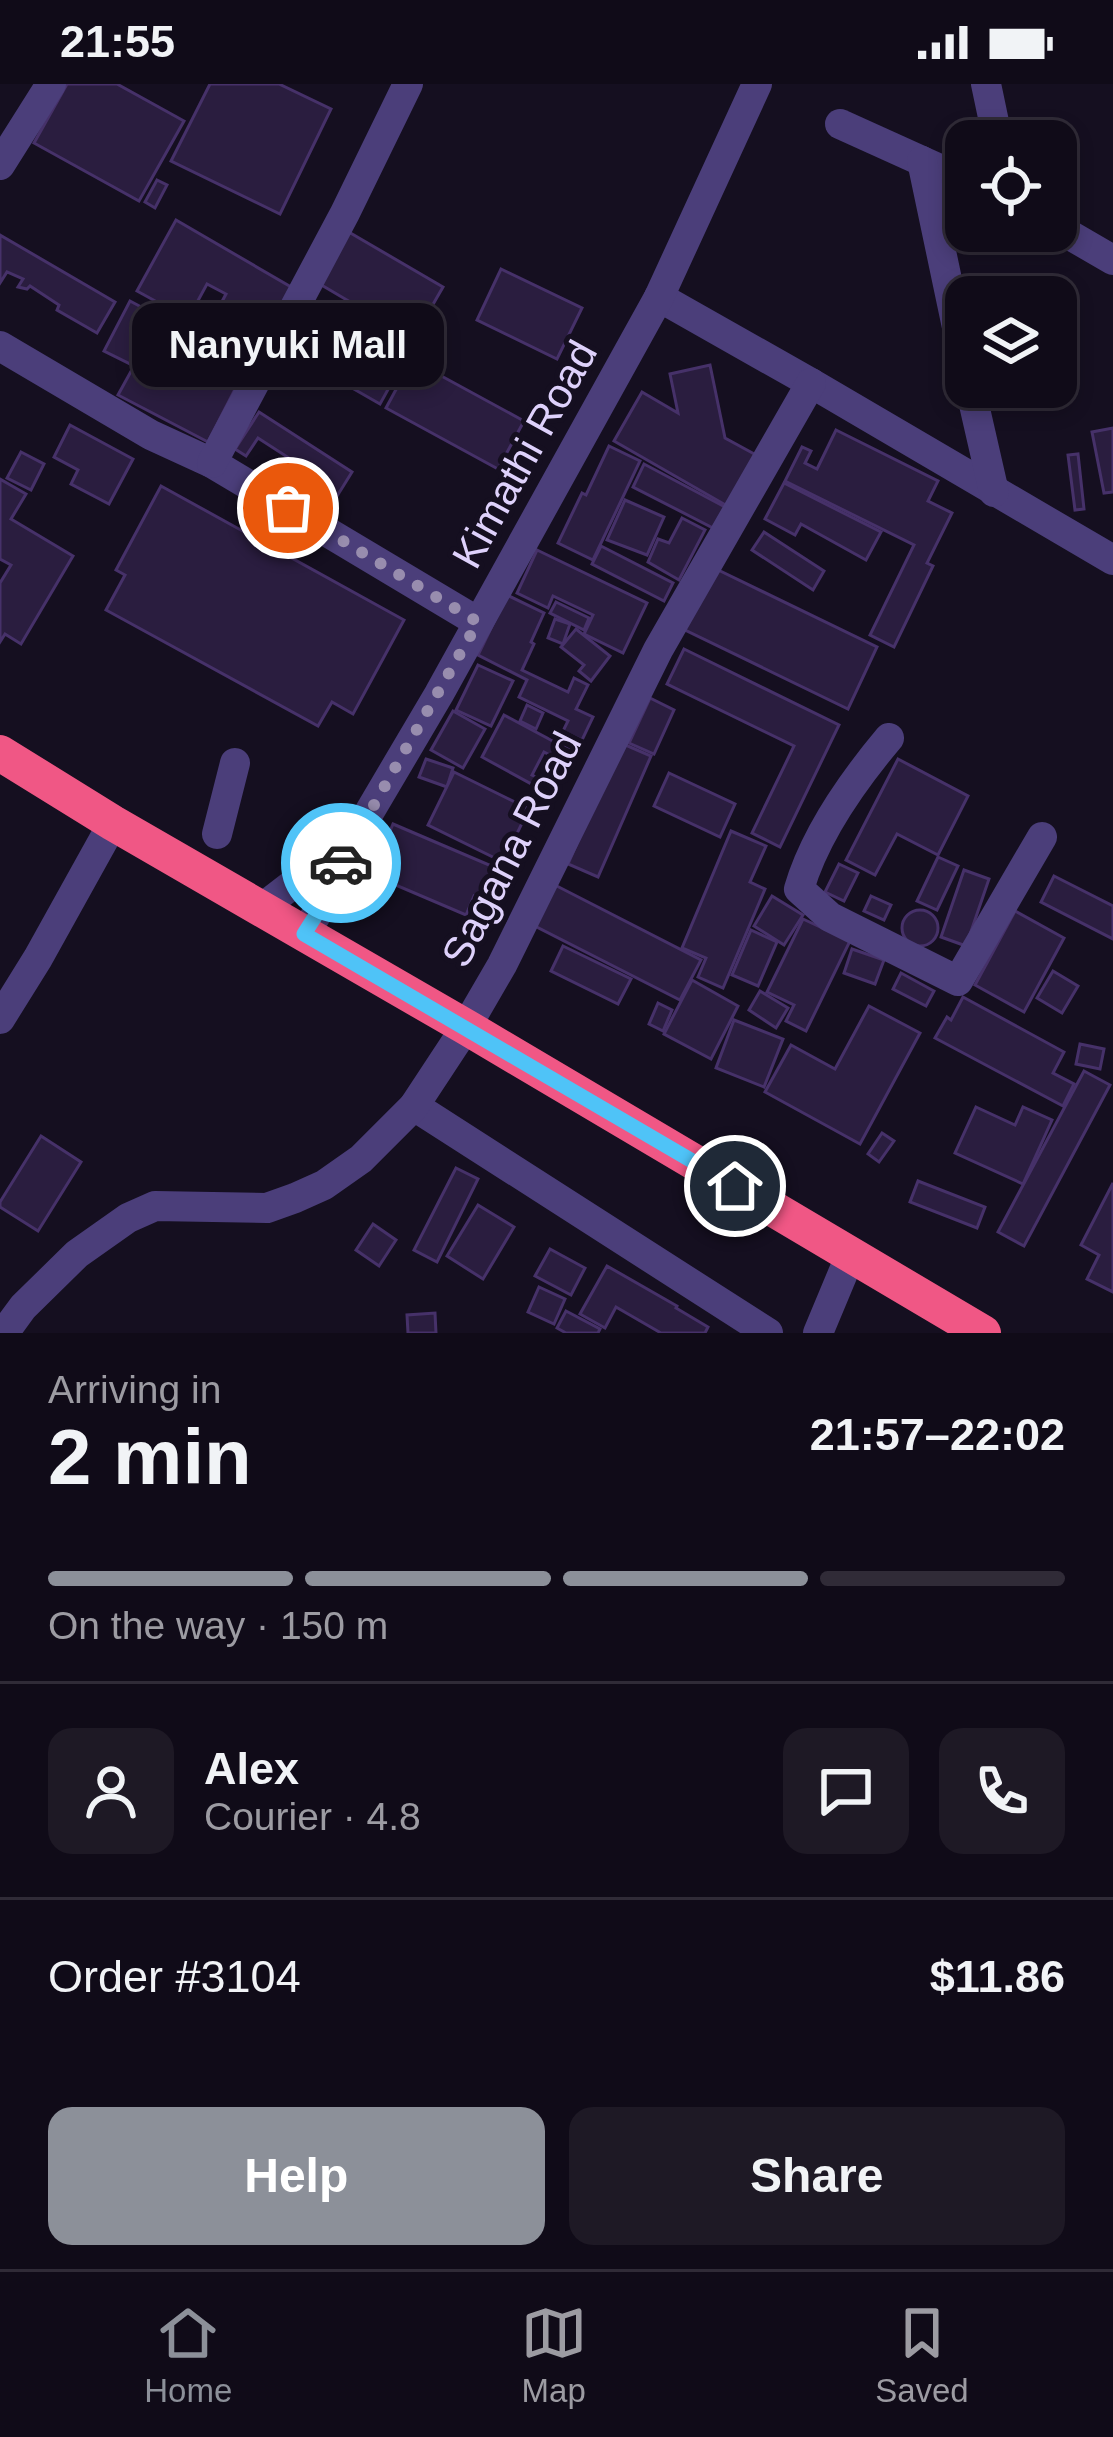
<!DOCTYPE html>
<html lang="en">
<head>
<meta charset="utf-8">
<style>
  :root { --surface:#100b18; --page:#1e1925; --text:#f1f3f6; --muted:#9c9ba2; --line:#302b37; --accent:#8c9099 }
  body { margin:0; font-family:Helvetica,sans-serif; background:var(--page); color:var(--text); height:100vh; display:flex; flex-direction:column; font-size:45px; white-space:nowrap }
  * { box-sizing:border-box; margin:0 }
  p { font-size:39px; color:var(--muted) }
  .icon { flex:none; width:66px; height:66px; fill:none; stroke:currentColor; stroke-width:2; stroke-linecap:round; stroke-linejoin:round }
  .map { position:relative; height:1249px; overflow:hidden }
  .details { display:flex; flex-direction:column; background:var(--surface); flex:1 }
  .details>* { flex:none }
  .fabs { position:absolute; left:945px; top:36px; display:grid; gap:24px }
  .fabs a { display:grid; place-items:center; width:132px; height:132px; border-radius:24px; background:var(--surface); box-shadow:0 6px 18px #0003,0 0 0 3px var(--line); font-size:60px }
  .pin { position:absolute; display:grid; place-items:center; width:102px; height:102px; color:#fff; margin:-51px; border:6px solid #fff; border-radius:50%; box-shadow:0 3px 12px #0007 }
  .courier { position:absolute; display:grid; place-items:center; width:120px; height:120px; margin:-60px; border:9px solid #4fc3f7; border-radius:50%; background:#fff; color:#222; box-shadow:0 3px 15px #0007 }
  .bubble { position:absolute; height:84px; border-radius:24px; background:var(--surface); box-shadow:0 6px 18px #0003,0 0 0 3px var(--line); font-size:39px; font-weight:800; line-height:84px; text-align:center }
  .summary em { font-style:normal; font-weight:800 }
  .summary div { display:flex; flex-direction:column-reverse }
  .summary { display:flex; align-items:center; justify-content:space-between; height:204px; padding:0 48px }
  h1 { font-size:78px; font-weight:800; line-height:90px }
  .bar { display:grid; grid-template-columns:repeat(4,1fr); gap:18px 12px; align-content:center; height:144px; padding:0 48px }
  .bar i { height:15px; border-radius:9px; background:var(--line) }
  .bar .active { background:var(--accent) }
  .bar p { grid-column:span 4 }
  .line { display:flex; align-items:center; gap:30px; padding:0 48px; border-top:3px solid var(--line) }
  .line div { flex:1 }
  .round { display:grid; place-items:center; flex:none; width:126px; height:126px; border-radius:24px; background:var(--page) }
  .cta { display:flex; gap:24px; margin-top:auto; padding:24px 48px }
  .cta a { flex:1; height:138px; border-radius:24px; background:var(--accent); color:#fff; font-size:48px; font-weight:800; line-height:138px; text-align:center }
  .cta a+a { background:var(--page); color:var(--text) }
  .status { display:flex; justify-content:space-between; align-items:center; height:84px; padding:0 60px; background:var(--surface); direction:ltr }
  .status svg { height:33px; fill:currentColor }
  .dock { display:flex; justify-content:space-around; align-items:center; height:168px; border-top:3px solid var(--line); background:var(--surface); font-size:33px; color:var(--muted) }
  .dock a { display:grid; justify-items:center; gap:6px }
  .dock .active { color:var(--accent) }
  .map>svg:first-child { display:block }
  .building { fill:#2a1d3f; stroke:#463169; stroke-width:3 }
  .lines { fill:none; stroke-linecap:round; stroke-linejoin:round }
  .minor { stroke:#4b3e7a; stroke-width:30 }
  .highway { stroke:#f05785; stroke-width:36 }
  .done { stroke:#988dae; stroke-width:12; stroke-dasharray:0 21.6 }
  .route { stroke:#4fc3f7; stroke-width:15 }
  .labels { text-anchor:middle; stroke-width:10; stroke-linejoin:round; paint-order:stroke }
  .street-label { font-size:42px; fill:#ded1fb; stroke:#150f20 }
</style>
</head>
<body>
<div class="status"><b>21:55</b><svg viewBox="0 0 49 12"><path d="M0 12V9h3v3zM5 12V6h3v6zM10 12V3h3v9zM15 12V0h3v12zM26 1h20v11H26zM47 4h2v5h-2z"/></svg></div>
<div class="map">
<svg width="1113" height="1249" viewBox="0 0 1113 1249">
  <rect width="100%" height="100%" fill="#150f20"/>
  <g class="building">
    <path d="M67 0H117L184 37 139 117 34 59Z"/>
    <path d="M210 0H279L331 25 280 130 171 77Z"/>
    <path d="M157 96 167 101 155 124 145 118Z"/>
    <path d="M176 136 298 207 254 275 256 262 211 238 226 210 207 200 188 235 137 207Z"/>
    <path d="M347 147 443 203 413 255 318 199Z"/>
    <path d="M0 151 115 218 97 249 57 226 59 221 30 202 27 205 18 203 23 195 7 188 0 199Z"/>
    <path d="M501 185 582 224 557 275 477 236Z"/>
    <path d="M303 214 406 273 380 320 277 261Z"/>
    <path d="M130 217 248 280 208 358 118 311 134 282 104 267Z"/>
    <path d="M412 276 524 337 498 385 386 324Z"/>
    <path d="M710 281 725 354 758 372 729 423 614 357 642 308 678 329 670 290Z"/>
    <path d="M259 328 352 388 334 417 320 408 326 398 258 354 246 372 235 365Z"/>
    <path d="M70 341 133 375 109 420 71 400 78 386 54 373Z"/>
    <path d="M1113 344V408L1104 409 1092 348Z"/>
    <path d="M836 346 938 397 928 417 952 429 927 479 933 482 894 563 870 551 914 461 785 397 802 363 811 367 805 379 817 385Z"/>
    <path d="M609 362 640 377 593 476 558 459 582 409 586 411Z"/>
    <path d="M21 368 44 380 31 406 7 394Z"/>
    <path d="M1078 370 1084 425 1075 426 1068 371Z"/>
    <path d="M644 380 725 423 713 444 633 403Z"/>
    <path d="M280 390 304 403 293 423 269 410Z"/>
    <path d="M0 395 26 410 11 435 73 472 21 560 5 550 0 558V499L11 481 0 475Z"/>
    <path d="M784 399 881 448 866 476 801 440 795 451 765 435Z"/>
    <path d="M161 402 404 536 353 630 332 618 318 642 106 526 125 491 116 486Z"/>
    <path d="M625 416 664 433 647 471 607 456Z"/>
    <path d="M682 434 705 446 679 496 648 478 658 455 669 459Z"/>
    <path d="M764 448 824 487 813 506 752 466Z"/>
    <path d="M601 462 673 499 664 517 592 480Z"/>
    <path d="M537 466 647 519 623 569 584 550 593 531 553 512 548 524 517 509Z"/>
    <path d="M712 483 877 563 848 625 683 545Z"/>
    <path d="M507 511 544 529 531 558 534 560 522 586 568 608 574 594 588 601 576 625 593 633 582 656 563 647 568 637 519 613 527 596 478 571Z"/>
    <path d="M556 518 589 534 584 546 550 529Z"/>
    <path d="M555 535 570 540 563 560 548 554Z"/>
    <path d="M576 545 610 572 591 597 579 587 584 581 561 563Z"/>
    <path d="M684 565 839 641 780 763 752 749 794 662 667 600Z"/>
    <path d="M478 581 513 597 491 642 456 626Z"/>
    <path d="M650 614 674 626 654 670 629 659Z"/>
    <path d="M527 621 543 629 536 645 520 637Z"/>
    <path d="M453 627 485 645 463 684 431 666Z"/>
    <path d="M504 631 575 669 569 681 544 668 532 691 540 695 537 703 482 673Z"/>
    <path d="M621 659 651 672 598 793 568 780Z"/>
    <path d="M426 675 453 684 447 703 419 693Z"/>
    <path d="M898 675 968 712 938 771 897 750 875 791 846 776Z"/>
    <path d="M454 688 529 725 503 778 428 741Z"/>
    <path d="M669 689 735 720 720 753 654 722Z"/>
    <path d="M393 740 501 786 487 817 474 812 466 831 372 791Z"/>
    <path d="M731 747 766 762 750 798 765 805 723 904 698 893 706 874 682 864Z"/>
    <path d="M938 773 958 782 937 826 917 817Z"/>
    <path d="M839 780 858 789 844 817 825 808Z"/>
    <path d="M964 786 989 795 966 862 941 853Z"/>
    <path d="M1054 792 1113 822V855L1041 818Z"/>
    <path d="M549 798 701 876 680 916 529 839Z"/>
    <path d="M772 812 803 831 784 861 754 842Z"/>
    <path d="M871 812 891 821 884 836 864 827Z"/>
    <circle cx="920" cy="844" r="18"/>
    <path d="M1015 827 1064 854 1024 928 975 901Z"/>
    <path d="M803 835 850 857 806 947 786 937 794 921 767 908Z"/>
    <path d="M751 846 777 858 758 902 732 891Z"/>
    <path d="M563 862 631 895 618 920 551 887Z"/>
    <path d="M852 865 884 876 875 900 844 889Z"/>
    <path d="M1053 887 1078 902 1062 929 1037 914Z"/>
    <path d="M901 889 934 907 926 922 893 905Z"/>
    <path d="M692 896 738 922 711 975 664 950Z"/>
    <path d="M760 907 788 924 776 944 749 926Z"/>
    <path d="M963 913 1064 968 1053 989 1074 1000 1063 1022 935 954 947 933 951 936Z"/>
    <path d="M658 919 672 926 663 947 649 940Z"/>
    <path d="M869 922 920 949 860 1060 765 1008 791 961 835 985Z"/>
    <path d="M734 936 783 955 764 1003 716 984Z"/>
    <path d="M1080 960 1104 965 1100 985 1076 980Z"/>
    <path d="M1084 987 1110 1001 1024 1162 998 1148Z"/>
    <path d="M976 1023 1015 1041 1023 1023 1052 1036 1023 1100 955 1069Z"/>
    <path d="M882 1049 894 1057 879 1078 868 1070Z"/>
    <path d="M41 1052 81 1078 38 1147 0 1123V1118Z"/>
    <path d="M456 1084 478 1095 437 1178 414 1166Z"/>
    <path d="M918 1097 985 1123 977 1144 910 1118Z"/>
    <path d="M1113 1099V1208L1087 1195 1099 1171 1081 1161Z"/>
    <path d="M478 1121 514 1143 483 1195 447 1172Z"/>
    <path d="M373 1140 396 1156 379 1182 356 1166Z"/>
    <path d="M550 1165 585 1184 571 1211 535 1192Z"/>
    <path d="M607 1182 677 1222 676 1224 708 1243 705 1249H661L616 1223 605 1244 580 1230Z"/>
    <path d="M539 1203 565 1215 554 1240 528 1228Z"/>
    <path d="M566 1227 600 1245 598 1249H566L557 1244Z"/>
    <path d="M435 1229 436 1249H408L407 1231Z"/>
  </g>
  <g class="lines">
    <g class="minor">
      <path d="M986 0 998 57"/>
      <path d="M840 40 966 97"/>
      <path d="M922 77 966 286"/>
      <path d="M0 81 51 0"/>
      <path d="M1056 143 1113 176"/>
      <path d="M659 213 811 299 1113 476"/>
      <path d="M0 262 151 351 212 379 478 538"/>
      <path d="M970 303 994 408"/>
      <path d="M212 379 345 129 408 0"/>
      <path d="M889 654C852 698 815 750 799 805L830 833 958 897 1042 753"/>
      <path d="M217 750 235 679"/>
      <path d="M262 824 293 800 344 771"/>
      <path d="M304 850 323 820 344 771 439 610 659 213 757 0"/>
      <path d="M0 935 38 874 113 739"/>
      <path d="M414 1022 768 1249"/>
      <path d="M4 1249 23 1223 77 1170 128 1134 155 1122 267 1124 295 1114 324 1101 361 1075 414 1022 466 943 502 881 658 566 811 299"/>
      <path d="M818 1249 851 1170"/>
    </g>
    <path class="highway" d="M0 669 113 739 466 943 983 1249"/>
  </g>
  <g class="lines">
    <path class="done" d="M288 424 478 538 341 779"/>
    <path class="route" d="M341 779 323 820 304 850 735 1102"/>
  </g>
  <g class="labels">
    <g class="street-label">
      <text transform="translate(524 370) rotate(-61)" y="15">Kimathi Road</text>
      <text transform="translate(511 765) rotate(-63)" y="15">Sagana Road</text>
    </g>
  </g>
</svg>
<div class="fabs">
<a><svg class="icon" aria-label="locate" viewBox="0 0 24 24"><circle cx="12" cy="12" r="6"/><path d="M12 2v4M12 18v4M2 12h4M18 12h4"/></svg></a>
<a><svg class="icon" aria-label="layers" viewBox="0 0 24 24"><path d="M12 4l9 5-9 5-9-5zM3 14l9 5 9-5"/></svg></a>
</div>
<div class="pin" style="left:288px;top:424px;background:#ea580c"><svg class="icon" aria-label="bag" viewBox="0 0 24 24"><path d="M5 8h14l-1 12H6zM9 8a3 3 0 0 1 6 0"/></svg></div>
<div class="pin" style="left:735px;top:1102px;background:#1f2937"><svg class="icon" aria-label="home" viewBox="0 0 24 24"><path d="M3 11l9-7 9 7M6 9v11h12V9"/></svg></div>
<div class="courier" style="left:341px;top:779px"><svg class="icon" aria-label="car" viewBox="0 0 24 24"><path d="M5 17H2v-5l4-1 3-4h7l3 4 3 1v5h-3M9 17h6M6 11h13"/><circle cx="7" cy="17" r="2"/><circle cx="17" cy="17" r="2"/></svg></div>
<div class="bubble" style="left:132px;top:219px;width:312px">Nanyuki Mall</div>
</div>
<section class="details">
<div class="summary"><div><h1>2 min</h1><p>Arriving in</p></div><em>21:57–22:02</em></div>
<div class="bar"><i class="active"></i><i class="active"></i><i class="active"></i><i></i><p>On the way · 150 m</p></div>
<div class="line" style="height:216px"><a class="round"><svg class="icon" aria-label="person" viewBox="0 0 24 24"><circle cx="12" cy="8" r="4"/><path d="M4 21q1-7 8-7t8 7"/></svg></a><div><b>Alex</b><p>Courier · 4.8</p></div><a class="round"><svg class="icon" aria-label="chat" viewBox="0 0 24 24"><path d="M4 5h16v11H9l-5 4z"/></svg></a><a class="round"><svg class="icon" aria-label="phone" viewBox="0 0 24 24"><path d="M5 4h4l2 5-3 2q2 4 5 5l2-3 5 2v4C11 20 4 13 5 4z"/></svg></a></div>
<div class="line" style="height:156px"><div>Order #3104</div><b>$11.86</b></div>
<div class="cta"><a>Help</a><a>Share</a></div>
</section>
<nav class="dock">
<a class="active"><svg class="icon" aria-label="home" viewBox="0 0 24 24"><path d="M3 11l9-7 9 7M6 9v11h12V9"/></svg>Home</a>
<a><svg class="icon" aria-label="map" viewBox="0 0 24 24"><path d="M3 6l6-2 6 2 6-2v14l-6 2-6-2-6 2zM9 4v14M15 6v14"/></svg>Map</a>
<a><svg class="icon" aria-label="saved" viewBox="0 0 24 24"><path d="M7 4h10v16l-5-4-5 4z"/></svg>Saved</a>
</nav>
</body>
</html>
